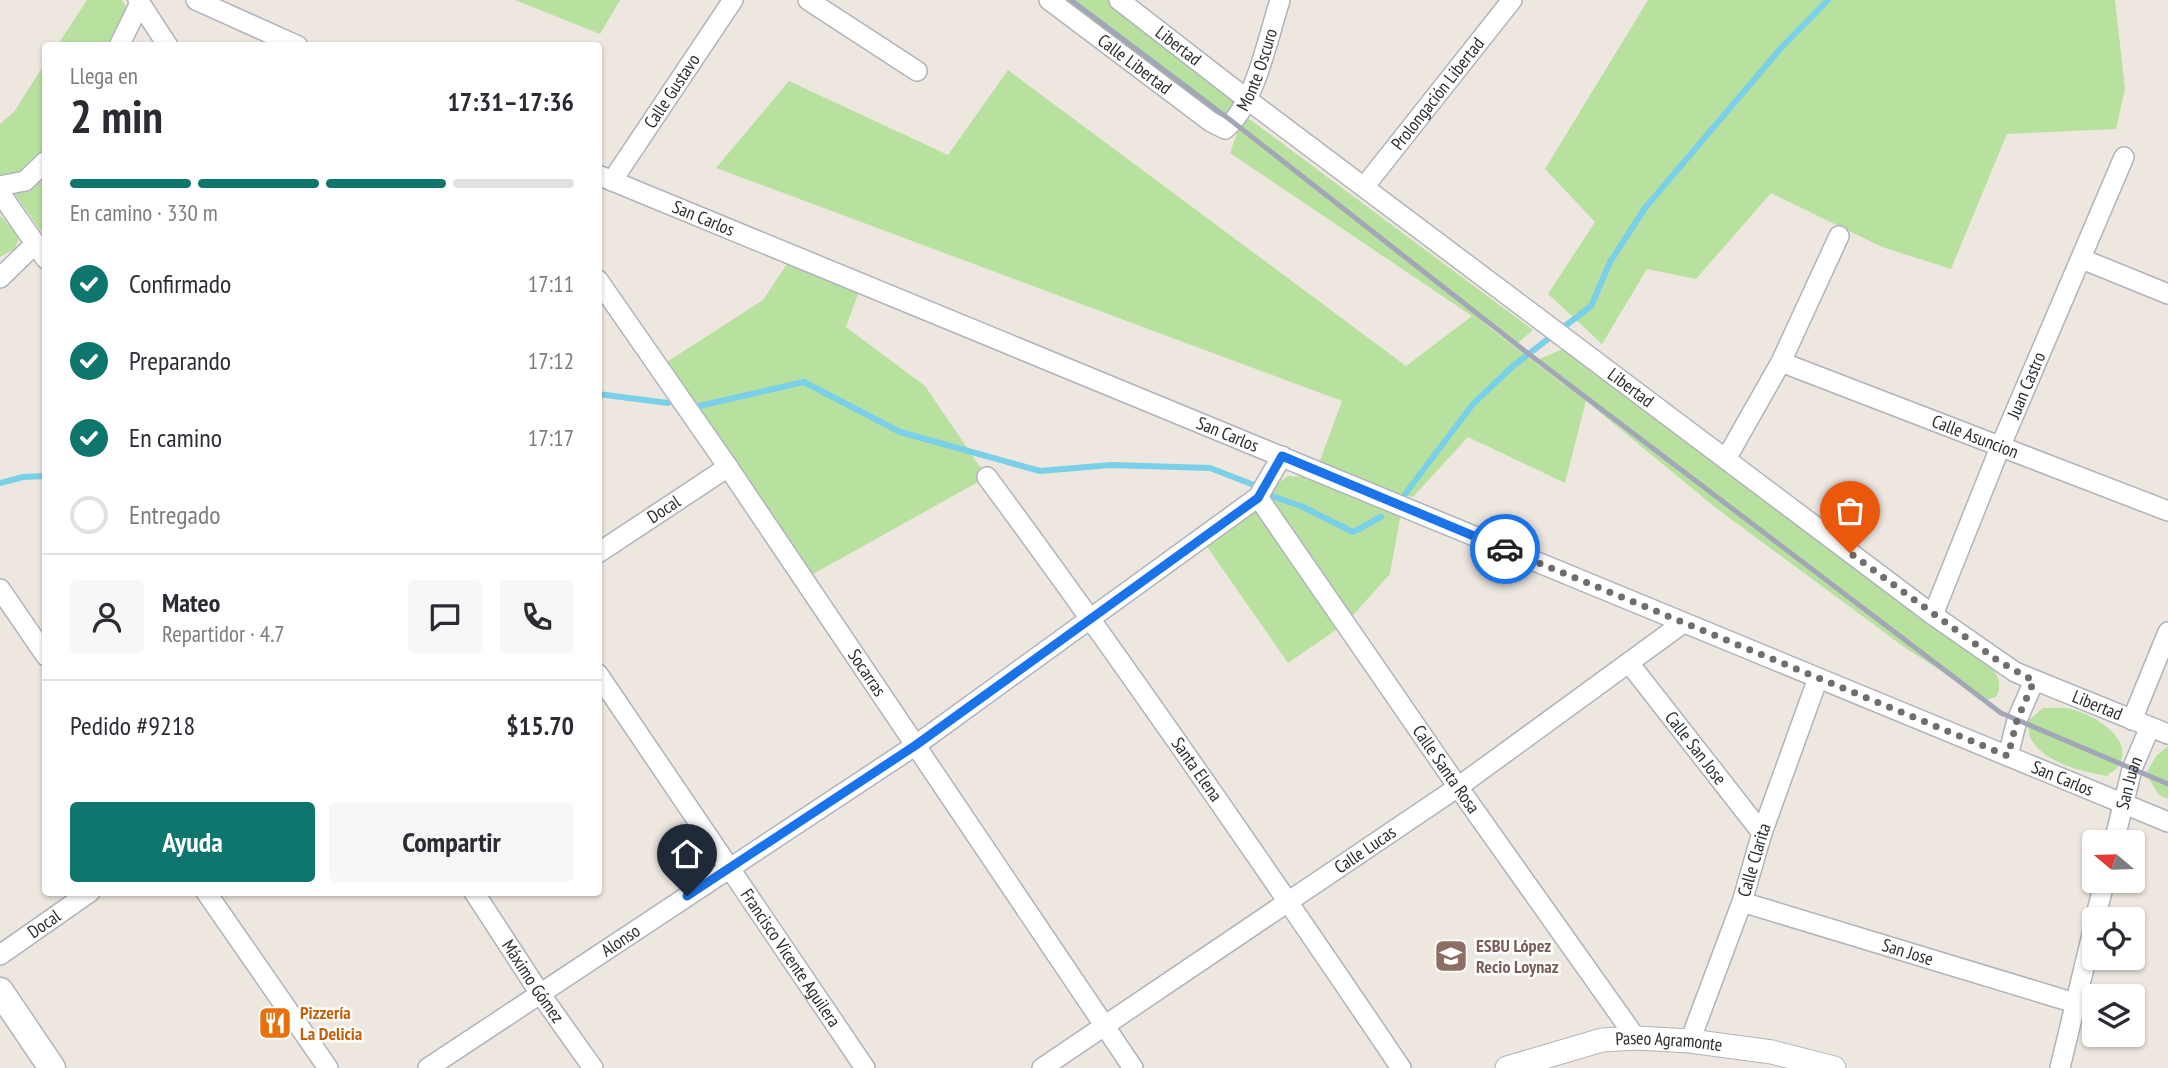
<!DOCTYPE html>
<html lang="es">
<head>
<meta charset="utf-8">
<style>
  :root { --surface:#fff; --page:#f7f7f7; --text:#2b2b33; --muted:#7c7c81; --line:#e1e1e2; --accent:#0f766e }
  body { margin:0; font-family:"PT Sans Narrow",sans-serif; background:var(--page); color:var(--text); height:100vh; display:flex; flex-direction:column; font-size:26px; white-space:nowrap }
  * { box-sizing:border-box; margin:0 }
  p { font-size:23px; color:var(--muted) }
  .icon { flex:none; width:38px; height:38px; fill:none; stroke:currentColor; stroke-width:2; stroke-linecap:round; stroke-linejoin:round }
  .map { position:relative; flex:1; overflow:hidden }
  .sheet { position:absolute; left:42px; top:42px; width:560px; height:854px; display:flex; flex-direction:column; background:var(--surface); border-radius:7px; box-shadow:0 2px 5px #0004 }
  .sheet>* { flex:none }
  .needle { width:46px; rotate:289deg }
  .buttons { position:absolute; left:2082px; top:830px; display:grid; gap:14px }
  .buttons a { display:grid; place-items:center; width:63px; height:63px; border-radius:7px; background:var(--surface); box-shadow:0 2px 5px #0004; font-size:35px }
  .pin { position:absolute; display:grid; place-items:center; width:60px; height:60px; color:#fff; margin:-72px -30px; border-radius:50% 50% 50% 0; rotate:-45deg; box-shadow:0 0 7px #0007 }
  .pin .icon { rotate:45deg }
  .courier { position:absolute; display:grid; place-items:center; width:70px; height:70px; margin:-35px; border:5px solid #1a73e8; border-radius:50%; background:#fff; color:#222; box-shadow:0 2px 9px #0007 }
  .summary em { font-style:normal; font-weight:600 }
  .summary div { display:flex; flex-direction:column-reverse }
  .summary { display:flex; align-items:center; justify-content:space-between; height:119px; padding:0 28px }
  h1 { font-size:46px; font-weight:600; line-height:52px }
  .bar { display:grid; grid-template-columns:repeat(4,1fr); gap:10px 7px; align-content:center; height:84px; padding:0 28px }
  .bar i { height:9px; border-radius:5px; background:var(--line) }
  .bar .active { background:var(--accent) }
  .bar p { grid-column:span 4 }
  .line { display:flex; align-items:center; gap:18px; padding:0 28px; border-top:2px solid var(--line) }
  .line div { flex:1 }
  .round { display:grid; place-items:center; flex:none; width:74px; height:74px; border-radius:7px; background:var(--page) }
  ol { padding:0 28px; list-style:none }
  li { display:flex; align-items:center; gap:21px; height:77px }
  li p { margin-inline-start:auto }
  li .icon { padding:7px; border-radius:50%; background:var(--accent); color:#fff; stroke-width:4 }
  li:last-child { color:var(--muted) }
  li i { width:38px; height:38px; border:4px solid var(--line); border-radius:50% }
  .button { display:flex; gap:14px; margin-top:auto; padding:14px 28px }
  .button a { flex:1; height:80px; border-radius:7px; background:var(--accent); color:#fff; font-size:28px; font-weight:600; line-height:80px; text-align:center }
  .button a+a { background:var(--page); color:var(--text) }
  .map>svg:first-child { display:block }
  .green { fill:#b8e1a0 }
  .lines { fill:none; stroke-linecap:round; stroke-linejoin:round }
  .stream { stroke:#7acfe9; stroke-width:6 }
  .minor-casing { stroke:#b0b3bc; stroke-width:22 }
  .tertiary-casing { stroke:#b0b3bc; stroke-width:25 }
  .secondary-casing { stroke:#b0b3bc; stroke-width:29 }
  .minor { stroke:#fff; stroke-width:19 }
  .tertiary { stroke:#fff; stroke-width:23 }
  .secondary { stroke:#fff; stroke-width:26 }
  .rail { stroke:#a3a6b6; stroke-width:5 }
  .done { stroke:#706e6c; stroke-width:7; stroke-dasharray:0 12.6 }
  .route { stroke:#1a73e8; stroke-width:9 }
  .labels { text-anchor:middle; stroke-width:5; stroke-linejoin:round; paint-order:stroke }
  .street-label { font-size:18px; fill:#2d2d2d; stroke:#fff }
  .education-label { font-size:18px; font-weight:bold; fill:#785e54; stroke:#fff; text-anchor:start }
  .food-label { font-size:18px; font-weight:bold; fill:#c56008; stroke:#fff; text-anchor:start }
</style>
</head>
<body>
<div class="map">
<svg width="2168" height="1068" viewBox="0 0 2168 1068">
  <rect width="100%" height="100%" fill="#ede7e0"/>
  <g class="green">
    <path d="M87 0H122L129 11 116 45 57 46Z"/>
    <path d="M515 0H620L600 34Z"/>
    <path d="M1049 0H1119L1248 100 1225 129Z"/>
    <path d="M1648 0H2115L2125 89 2116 129 2007 134 1951 269 1882 247 1771 193 1696 279 1647 269 1602 344 1548 294 1595 222 1545 169Z"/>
    <path d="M45 63V154L20 175 3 179 0 175V124L14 112Z"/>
    <path d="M1008 70 1406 366 1472 316 1230 153 1237 133 1248 118 1533 330 1518 343 1481 321 1567 387 1537 360 1563 349 1978 656C1992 668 2006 678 1996 697L1986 700 1907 649 1716 508 1586 401 1565 483 1468 437 1413 497 1319 478 1401 513 1390 574 1346 623 1288 663 1201 538 1288 476 1314 477 1342 401 716 168 789 81 948 155Z"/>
    <path d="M45 167C45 191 43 212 44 235L13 192Z"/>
    <path d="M0 215 19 238 15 249 0 257Z"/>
    <path d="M793 255 862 283 846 327 925 386 987 477 804 579 659 367 763 300Z"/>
    <path d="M2043 708C2052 708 2063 707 2071 709 2092 714 2135 738 2119 765 2117 769 2110 773 2107 776 2083 772 2041 762 2030 737 2028 732 2029 725 2029 720Z"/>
    <path d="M2168 746V799L2159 795 2146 774 2156 756Z"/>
  </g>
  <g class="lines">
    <g class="stream">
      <path d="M598 394 668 403"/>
      <path d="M699 406 804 382 900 432 1040 471 1111 465 1210 468 1254 485"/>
      <path d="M0 483 23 477 46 476"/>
      <path d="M1265 494 1301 506 1353 532 1381 517"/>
      <path d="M1405 494 1473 404 1513 366 1591 306 1610 262 1645 208 1781 48 1828 0"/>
    </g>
    <defs>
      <g id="minor">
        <path d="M138 0 168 46"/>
        <path d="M196 0 298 46"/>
        <path d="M808 0 917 71"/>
        <path id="s1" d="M1049 0 1211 122 1225 129C1255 105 1268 37 1280 0"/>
        <path id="s2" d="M1119 0 1248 100 1933 615 2015 672 2168 734"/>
        <path d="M119 46 140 3"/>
        <path id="s3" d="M598 175 2168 822"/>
        <path id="s4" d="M612 181 733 0"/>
        <path d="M0 186 25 181 46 161"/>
        <path id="s5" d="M1364 187 1512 0"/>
        <path d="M0 193 46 259"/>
        <path d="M2082 259 2168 294"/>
        <path d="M0 278 35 244"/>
        <path id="s6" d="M598 280 728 467 1133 1068"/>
        <path id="s7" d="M1781 362 2168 511"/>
        <path d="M1726 459 1781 362 1839 236"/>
        <path id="s8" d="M987 477C1130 670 1266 868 1401 1068"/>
        <path id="s9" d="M1258 497 1458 787 1636 1038"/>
        <path id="s10" d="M598 553 728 467"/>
        <path d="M0 589 46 656"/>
        <path id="s11" d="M1933 615 2001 445 2124 157"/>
        <path id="s12" d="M1629 663 1762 833"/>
        <path id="s13" d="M598 674 865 1068"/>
        <path d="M2132 720 2168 632"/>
        <path d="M2008 756 2017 720 2034 681"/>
        <path id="s14" d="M2114 842 2132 769 2150 727"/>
        <path d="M206 892 328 1068"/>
        <path id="s15" d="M474 892 539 992 593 1068"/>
        <path id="s16" d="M1742 902 2075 1003"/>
        <path d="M2095 919 2105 880"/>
        <path id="s17" d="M0 955 90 892"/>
        <path id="s18" d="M1690 1041 1742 902 1762 833 1818 678"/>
        <path id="s19" d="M428 1068 916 745 1258 497 1282 456"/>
        <path id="s20" d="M1042 1068 1458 787 1683 623"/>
        <path d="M2060 1068 2095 922"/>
      </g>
      <g id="tertiary">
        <path id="s21" d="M1507 1068 1602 1040 1636 1038 1690 1041 1772 1052 1834 1068"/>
      </g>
      <path id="secondary" d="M0 991 52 1068"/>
    </defs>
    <use href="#minor" class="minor-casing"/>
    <use href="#tertiary" class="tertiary-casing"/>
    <use href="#secondary" class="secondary-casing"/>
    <use href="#minor" class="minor"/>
    <use href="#tertiary" class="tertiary"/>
    <use href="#secondary" class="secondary"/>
    <path class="rail" d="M1071 0 1233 122 1521 348 2001 713 2168 784"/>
  </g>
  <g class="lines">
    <path class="done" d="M1505 549 2008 756 2017 720 2034 681 2000 662 1850 553"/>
    <path class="route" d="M687 896 916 745 1258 498 1282 456 1505 549"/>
  </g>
  <defs>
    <symbol id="school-square" viewBox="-11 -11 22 22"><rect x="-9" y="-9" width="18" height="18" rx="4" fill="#8d6e63" stroke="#fff"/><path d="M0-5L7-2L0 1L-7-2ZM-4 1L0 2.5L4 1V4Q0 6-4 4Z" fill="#fff"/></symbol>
    <symbol id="restaurant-square" viewBox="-11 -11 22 22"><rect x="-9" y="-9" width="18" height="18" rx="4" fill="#e8710a" stroke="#fff"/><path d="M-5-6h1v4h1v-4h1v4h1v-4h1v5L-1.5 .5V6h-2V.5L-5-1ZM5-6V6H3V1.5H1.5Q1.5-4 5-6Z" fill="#fff"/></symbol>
  </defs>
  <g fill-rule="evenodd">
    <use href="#school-square" x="1432" y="937" width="38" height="38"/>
    <use href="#restaurant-square" x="256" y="1004" width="38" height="38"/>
  </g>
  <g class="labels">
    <g class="street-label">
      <text dy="6" stroke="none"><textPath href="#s2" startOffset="75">Libertad</textPath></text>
      <text dy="6" stroke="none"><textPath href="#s1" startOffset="107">Calle Libertad</textPath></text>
      <text dy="6" stroke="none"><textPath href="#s1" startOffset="287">Monte Oscuro</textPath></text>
      <text dy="6" stroke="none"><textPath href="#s4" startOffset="108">Calle Gustavo</textPath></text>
      <text dy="6" stroke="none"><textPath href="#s5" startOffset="119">Prolongación Libertad</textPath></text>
      <text dy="6" stroke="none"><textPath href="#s3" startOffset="114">San Carlos</textPath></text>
      <text dy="6" stroke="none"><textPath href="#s11" startOffset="248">Juan Castro</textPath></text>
      <text dy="6" stroke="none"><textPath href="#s2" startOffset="642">Libertad</textPath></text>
      <text dy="6" stroke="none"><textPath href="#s3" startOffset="681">San Carlos</textPath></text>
      <text dy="6" stroke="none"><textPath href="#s7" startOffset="208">Calle Asuncion</textPath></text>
      <text dy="6" stroke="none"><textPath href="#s10" startOffset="79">Docal</textPath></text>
      <text dy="6" stroke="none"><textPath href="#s6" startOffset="476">Socarras</textPath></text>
      <text dy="6" stroke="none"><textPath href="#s2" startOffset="1209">Libertad</textPath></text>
      <text dy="6" stroke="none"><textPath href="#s12" startOffset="108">Calle San Jose</textPath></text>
      <text dy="6" stroke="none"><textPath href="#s9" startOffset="331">Calle Santa Rosa</textPath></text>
      <text dy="6" stroke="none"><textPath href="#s8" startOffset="360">Santa Elena</textPath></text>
      <text dy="6" stroke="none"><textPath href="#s3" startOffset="1584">San Carlos</textPath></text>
      <text dy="6" stroke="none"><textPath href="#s14" startOffset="61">San Juan</textPath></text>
      <text dy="6" stroke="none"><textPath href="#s20" startOffset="390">Calle Lucas</textPath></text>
      <text dy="6" stroke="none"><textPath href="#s18" startOffset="192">Calle Clarita</textPath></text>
      <text dy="6" stroke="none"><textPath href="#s17" startOffset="54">Docal</textPath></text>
      <text dy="6" stroke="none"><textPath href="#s19" startOffset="231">Alonso</textPath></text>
      <text dy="6" stroke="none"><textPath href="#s16" startOffset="173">San Jose</textPath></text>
      <text dy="6" stroke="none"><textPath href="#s13" startOffset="343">Francisco Vicente Aguilera</textPath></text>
      <text dy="6" stroke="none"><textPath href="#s15" startOffset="107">Máximo Gómez</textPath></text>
      <text dy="6" stroke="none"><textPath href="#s21" startOffset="166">Paseo Agramonte</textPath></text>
    </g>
    <g class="education-label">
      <text x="1476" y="952">ESBU López<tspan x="1476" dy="21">Recio Loynaz</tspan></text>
    </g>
    <g class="food-label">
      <text x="300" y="1019">Pizzería<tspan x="300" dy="21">La Delicia</tspan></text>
    </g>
  </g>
</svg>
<div class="buttons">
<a><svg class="needle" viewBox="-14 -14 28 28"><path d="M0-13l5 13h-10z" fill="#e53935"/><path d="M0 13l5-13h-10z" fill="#7c7c81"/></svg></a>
<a><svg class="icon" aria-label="locate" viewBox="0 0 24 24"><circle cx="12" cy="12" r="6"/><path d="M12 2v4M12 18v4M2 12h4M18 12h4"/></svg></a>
<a><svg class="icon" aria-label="layers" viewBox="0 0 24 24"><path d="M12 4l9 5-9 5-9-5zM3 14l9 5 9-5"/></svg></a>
</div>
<div class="pin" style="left:1850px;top:553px;background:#ea580c"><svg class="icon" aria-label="bag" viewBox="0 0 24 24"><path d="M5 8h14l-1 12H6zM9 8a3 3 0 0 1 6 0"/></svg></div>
<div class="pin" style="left:687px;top:896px;background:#1f2937"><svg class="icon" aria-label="home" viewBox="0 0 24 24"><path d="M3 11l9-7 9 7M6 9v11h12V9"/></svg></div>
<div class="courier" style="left:1505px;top:549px"><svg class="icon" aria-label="car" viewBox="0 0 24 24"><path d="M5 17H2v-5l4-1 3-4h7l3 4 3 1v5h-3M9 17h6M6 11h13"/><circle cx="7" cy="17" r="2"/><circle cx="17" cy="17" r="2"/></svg></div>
<section class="sheet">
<div class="summary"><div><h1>2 min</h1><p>Llega en</p></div><em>17:31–17:36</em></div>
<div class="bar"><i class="active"></i><i class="active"></i><i class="active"></i><i></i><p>En camino · 330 m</p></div>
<ol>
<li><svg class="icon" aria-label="check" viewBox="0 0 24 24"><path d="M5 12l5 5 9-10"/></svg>Confirmado<p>17:11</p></li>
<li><svg class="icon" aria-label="check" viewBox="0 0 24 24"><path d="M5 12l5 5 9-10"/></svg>Preparando<p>17:12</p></li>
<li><svg class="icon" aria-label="check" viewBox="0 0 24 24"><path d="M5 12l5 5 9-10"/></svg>En camino<p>17:17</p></li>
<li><i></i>Entregado</li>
</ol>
<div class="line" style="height:126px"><a class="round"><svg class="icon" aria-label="person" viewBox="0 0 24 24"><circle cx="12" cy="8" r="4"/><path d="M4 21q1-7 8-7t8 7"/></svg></a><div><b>Mateo</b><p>Repartidor · 4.7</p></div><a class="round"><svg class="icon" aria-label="chat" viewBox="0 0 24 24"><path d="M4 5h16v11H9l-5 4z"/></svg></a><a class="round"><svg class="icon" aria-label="phone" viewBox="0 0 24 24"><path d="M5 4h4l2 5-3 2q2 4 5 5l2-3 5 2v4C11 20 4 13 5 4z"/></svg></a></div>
<div class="line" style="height:91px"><div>Pedido #9218</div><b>$15.70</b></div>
<div class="button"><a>Ayuda</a><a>Compartir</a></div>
</section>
</div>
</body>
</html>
